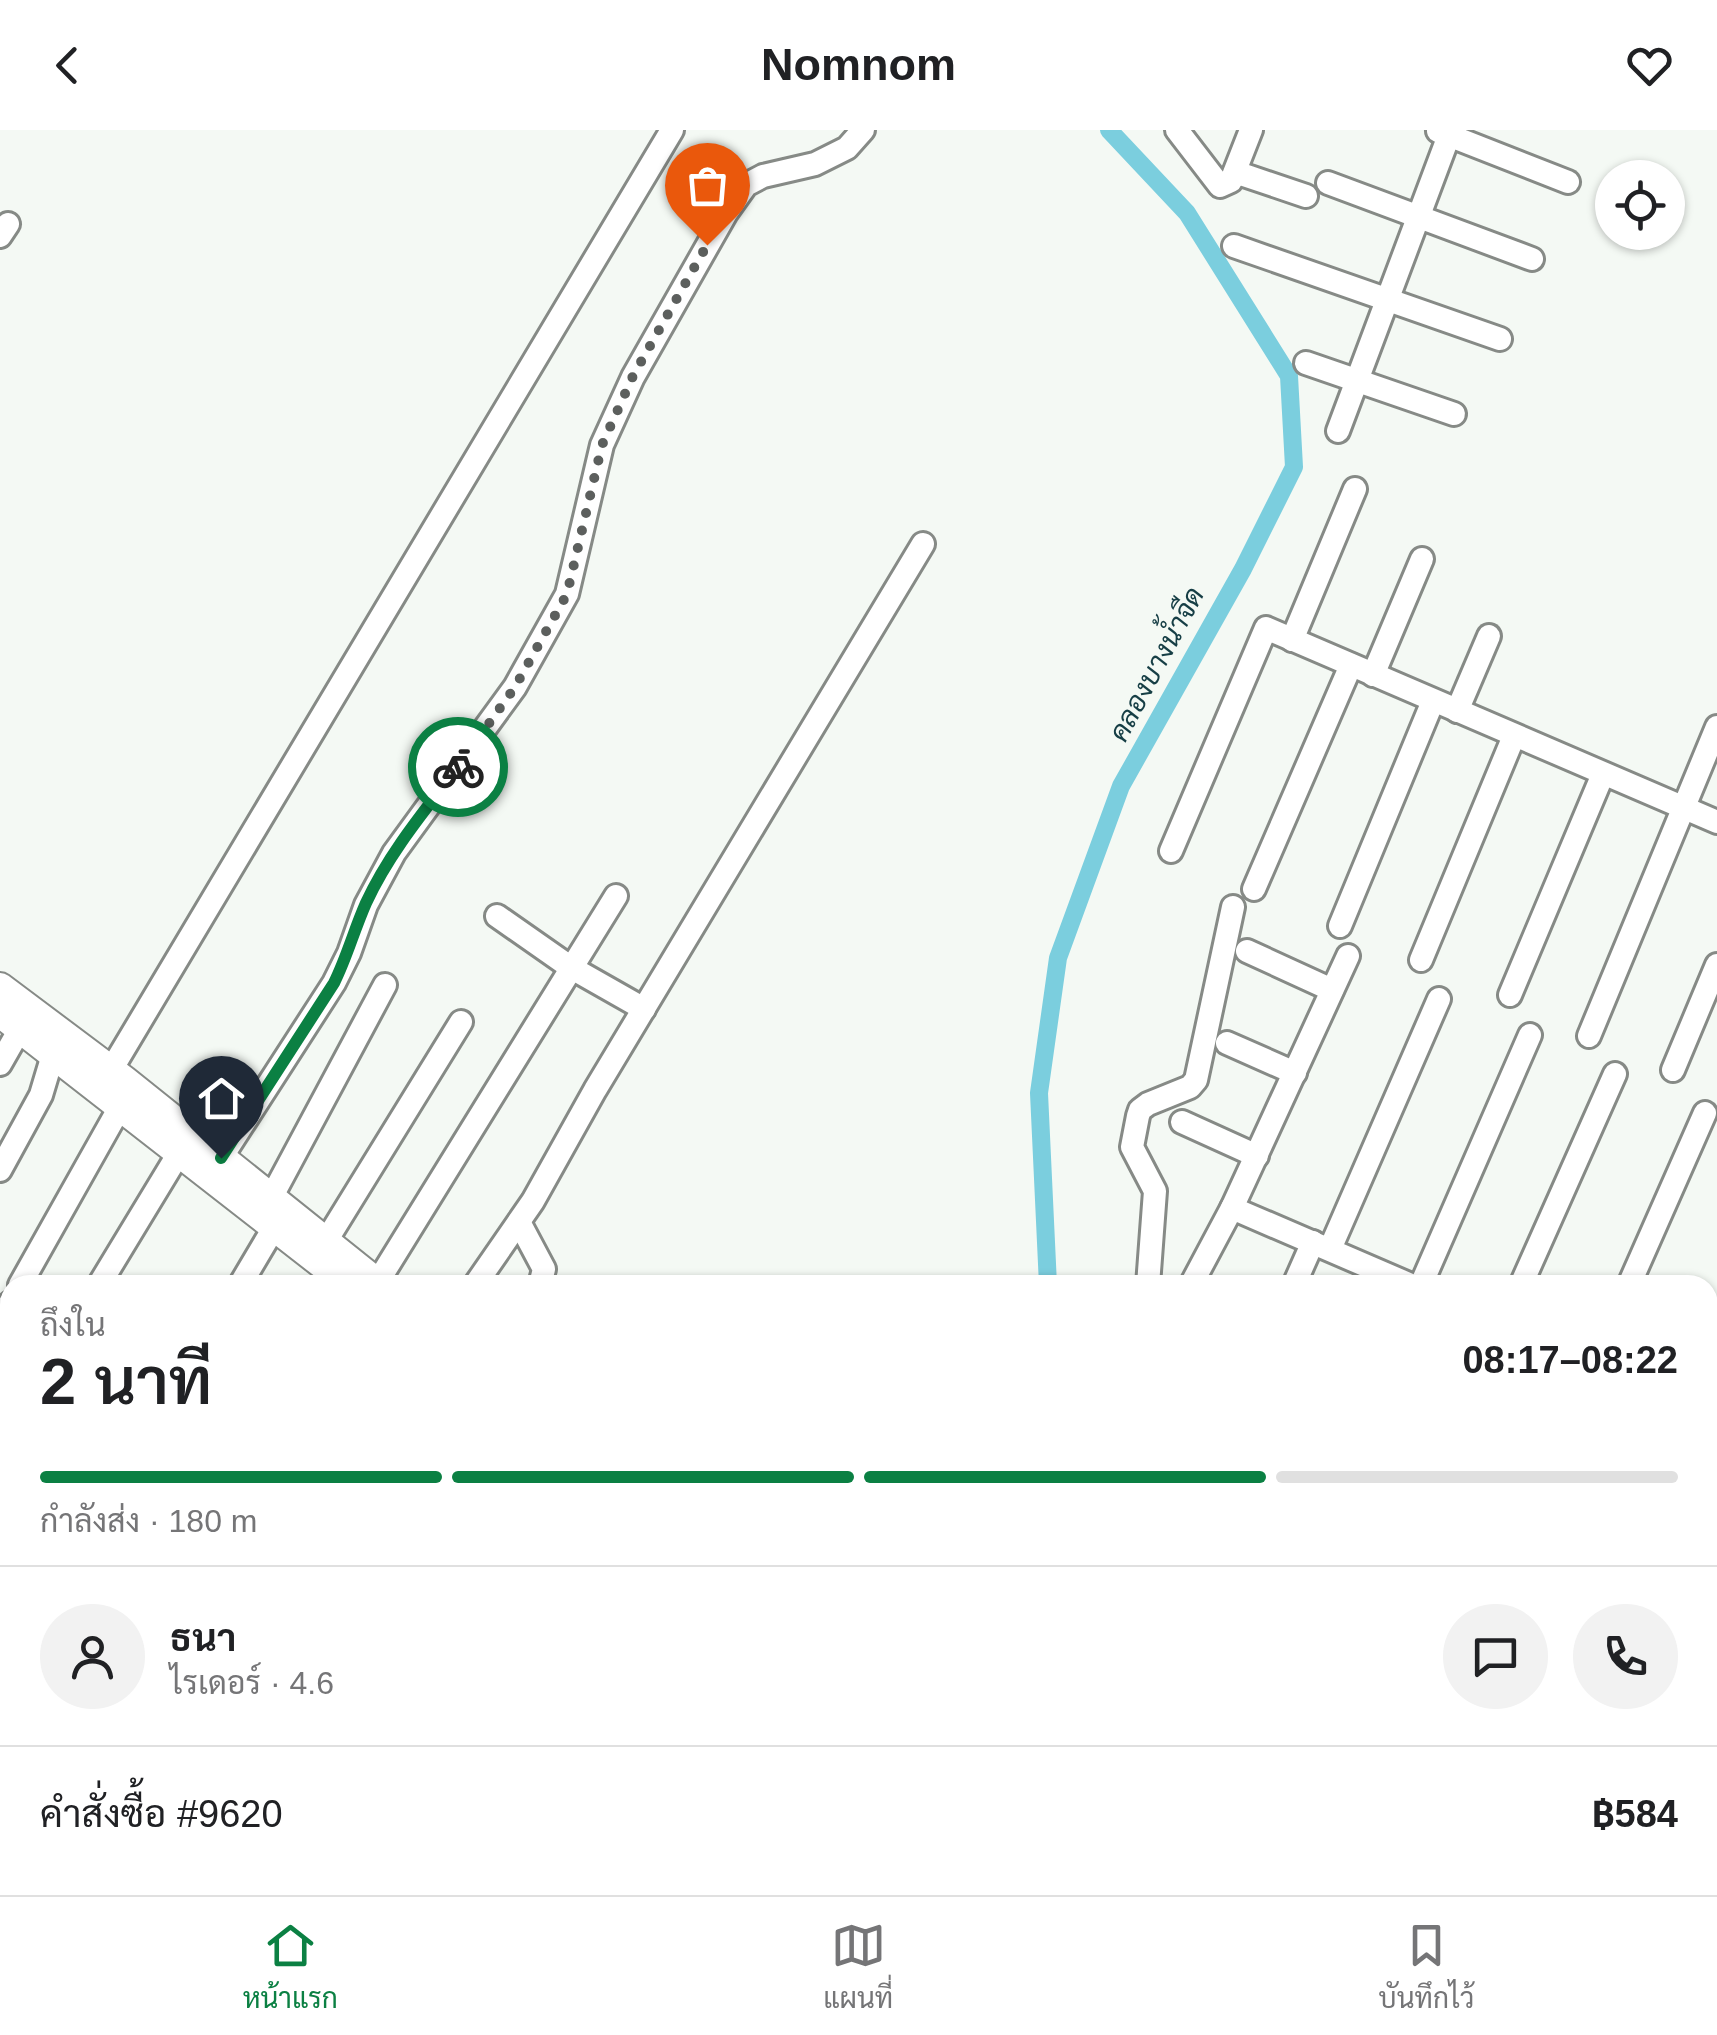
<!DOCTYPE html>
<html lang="th">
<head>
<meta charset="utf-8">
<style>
  :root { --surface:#fff; --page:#f2f2f2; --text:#202124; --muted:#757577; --line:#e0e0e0; --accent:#0b8043 }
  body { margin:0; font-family:Helvetica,Sarabun,sans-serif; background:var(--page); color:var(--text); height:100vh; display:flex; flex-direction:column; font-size:38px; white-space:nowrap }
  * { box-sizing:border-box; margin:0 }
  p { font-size:32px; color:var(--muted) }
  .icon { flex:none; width:55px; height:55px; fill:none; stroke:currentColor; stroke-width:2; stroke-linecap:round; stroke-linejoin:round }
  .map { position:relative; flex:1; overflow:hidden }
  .details { position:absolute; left:0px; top:1145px; width:1718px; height:620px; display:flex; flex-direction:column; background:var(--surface); border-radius:30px 30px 0 0; box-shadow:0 2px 8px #0004 }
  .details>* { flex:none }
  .buttons { position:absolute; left:1595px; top:30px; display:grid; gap:20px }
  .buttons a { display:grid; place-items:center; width:90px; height:90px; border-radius:50%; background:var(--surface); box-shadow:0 2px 8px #0004; font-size:50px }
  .pin { position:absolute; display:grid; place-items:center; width:85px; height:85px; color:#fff; margin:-102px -42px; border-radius:50% 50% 50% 0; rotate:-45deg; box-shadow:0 0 10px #0007 }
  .pin .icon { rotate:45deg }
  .courier { position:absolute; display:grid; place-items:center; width:100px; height:100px; margin:-50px; border:8px solid #0b8043; border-radius:50%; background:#fff; color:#222; box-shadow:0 2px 12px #0007 }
  .head em { font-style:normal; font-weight:600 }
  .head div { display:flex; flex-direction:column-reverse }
  .head { display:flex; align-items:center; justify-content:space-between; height:170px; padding:0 40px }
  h1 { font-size:65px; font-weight:600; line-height:75px }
  .bar { display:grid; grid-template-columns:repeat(4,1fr); gap:15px 10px; align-content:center; height:120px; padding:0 40px }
  .bar i { height:12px; border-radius:8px; background:var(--line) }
  .bar .on { background:var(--accent) }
  .bar p { grid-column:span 4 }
  .line { display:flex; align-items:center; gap:25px; padding:0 40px; border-top:2px solid var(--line) }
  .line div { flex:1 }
  .round { display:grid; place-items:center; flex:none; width:105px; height:105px; border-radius:52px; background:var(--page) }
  header { display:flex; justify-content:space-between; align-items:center; height:130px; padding:0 40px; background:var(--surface); font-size:45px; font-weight:600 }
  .dock { display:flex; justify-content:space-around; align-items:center; height:140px; border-top:2px solid var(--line); background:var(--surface); font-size:28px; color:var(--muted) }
  .dock a { display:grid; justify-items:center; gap:5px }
  .dock .on { color:var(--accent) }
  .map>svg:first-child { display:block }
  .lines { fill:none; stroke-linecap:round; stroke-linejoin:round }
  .canal { stroke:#7bcede; stroke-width:18 }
  .minor-casing { stroke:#868a86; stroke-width:28 }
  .major-casing { stroke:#868a86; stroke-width:32 }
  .minor { stroke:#fff; stroke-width:22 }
  .major { stroke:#fff; stroke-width:28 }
  .done { stroke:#5c5f5d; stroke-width:10; stroke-dasharray:0 18 }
  .route { stroke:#0b8043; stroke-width:12 }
  .labels { text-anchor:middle; stroke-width:9; stroke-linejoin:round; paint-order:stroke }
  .water-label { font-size:28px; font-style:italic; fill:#163e45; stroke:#f4f9f4 }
</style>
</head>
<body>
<header><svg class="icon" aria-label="back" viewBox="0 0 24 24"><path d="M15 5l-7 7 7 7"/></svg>Nomnom<svg class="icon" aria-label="heart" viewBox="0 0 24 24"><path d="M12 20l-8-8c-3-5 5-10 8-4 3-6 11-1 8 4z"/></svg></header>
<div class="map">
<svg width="1717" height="1765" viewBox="0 0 1717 1765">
  <rect width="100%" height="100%" fill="#f4f9f4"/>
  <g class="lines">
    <path class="canal" d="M1048 1155 1039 963 1058 828 1121 656 1243 439 1294 337 1289 246 1187 83 1109 0"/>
    <defs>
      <g id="minor">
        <path d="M1177 0 1220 56 1231 51 1251 0"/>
        <path d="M1438 1 1568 52"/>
        <path d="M1235 42 1306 66"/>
        <path d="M1328 53 1532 129"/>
        <path d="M0 106 8 94"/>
        <path d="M1234 116 1500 209"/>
        <path d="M1306 233 1454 284"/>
        <path d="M1338 301 1451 0"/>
        <path d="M1292 510 1355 359"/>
        <path d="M1373 545 1422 429"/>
        <path d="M1457 581 1489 506"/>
        <path d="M1171 721 1266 498 1717 692"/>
        <path d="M1254 759 1351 535"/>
        <path d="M497 786 570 837 644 879"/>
        <path d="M1340 796 1433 571"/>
        <path d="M1247 821 1332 860"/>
        <path d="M1421 830 1514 606"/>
        <path d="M1510 865 1603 644"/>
        <path d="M1589 906 1717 597"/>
        <path d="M1227 913 1295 943"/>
        <path d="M0 934 20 899"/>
        <path d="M111 940 672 0"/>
        <path d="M1673 940 1717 835"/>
        <path d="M1182 992 1257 1026"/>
        <path d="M221 1028 334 853 349 823 366 775 394 723 515 557 567 464 602 315 633 247 726 83 746 55 763 46 815 34 847 18 863 0"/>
        <path d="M0 1040 41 965 53 925"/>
        <path d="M271 1068 385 855"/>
        <path d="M1232 1078 1348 826"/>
        <path d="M519 1092 544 1139 540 1155"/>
        <path d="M326 1111 461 892"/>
        <path d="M1330 1119 1439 869"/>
        <path d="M377 1153 616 766"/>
        <path d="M20 1155 120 977"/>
        <path d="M99 1155 179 1023"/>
        <path d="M240 1155 275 1096"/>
        <path d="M475 1155 533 1071 595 960 923 414"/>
        <path d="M1148 1155 1155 1061 1132 1017 1138 986 1140 980 1148 974 1190 957 1196 950 1233 777"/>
        <path d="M1191 1155 1232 1078 1411 1155"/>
        <path d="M1294 1155 1313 1112"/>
        <path d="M1421 1155 1530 905"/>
        <path d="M1521 1155 1615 944"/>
        <path d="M1629 1155 1705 983"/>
        <path d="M0 1191 10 1173"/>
        <path d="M1708 1215 1717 1193"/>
        <path d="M1708 1290 1717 1294"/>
        <path d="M0 1555 10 1539"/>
        <path d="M1708 1594 1717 1565"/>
        <path d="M10 1714 7 1719 10 1731"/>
        <path d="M47 1755 64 1765"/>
        <path d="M1683 1755 1687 1765"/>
        <path d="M132 1765 138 1755"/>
        <path d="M570 1765 576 1755"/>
        <path d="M797 1765 803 1755"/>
        <path d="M822 1765 828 1755"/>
        <path d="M1330 1765 1332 1755"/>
      </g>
      <g id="major">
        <path d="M0 857 124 950 380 1155"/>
        <path d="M0 883 349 1155"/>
        <path d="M1052 1755 1084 1765"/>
        <path d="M1134 1755 1171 1765"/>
      </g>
    </defs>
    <use href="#minor" class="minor-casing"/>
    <use href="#major" class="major-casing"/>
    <use href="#minor" class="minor"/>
    <use href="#major" class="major"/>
  </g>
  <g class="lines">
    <path class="done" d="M458 637 515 557 567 464 602 315 633 246 707 115"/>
    <path class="route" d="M221 1028 334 853C347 827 354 800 366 773 389 723 425 680 458 637"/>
  </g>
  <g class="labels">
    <g class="water-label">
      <text transform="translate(1156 534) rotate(-62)" y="10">คลองบางน้ำจืด</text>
    </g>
  </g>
</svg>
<div class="buttons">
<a><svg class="icon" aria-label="locate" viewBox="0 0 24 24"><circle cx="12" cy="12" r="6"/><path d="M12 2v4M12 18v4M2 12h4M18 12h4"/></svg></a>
</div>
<div class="pin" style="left:707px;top:115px;background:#ea580c"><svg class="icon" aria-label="bag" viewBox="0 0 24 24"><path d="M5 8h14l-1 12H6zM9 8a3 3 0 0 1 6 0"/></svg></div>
<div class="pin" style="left:221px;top:1028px;background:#1f2937"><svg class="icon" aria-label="home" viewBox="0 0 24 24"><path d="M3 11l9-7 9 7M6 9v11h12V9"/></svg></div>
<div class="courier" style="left:458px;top:637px"><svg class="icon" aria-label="bike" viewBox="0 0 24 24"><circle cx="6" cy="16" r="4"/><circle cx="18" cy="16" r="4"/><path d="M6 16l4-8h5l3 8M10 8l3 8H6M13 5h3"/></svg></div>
<section class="details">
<div class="head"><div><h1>2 นาที</h1><p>ถึงใน</p></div><em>08:17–08:22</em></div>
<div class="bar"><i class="on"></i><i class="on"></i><i class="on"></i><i></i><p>กำลังส่ง · 180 m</p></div>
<div class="line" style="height:180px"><a class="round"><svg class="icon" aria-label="person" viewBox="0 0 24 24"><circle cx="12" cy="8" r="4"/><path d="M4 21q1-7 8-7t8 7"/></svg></a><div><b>ธนา</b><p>ไรเดอร์ · 4.6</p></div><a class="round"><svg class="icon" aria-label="chat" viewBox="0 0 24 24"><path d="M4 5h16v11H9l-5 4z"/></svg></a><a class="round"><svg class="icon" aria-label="phone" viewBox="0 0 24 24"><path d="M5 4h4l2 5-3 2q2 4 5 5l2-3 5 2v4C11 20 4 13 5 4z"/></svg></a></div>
<div class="line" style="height:130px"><div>คำสั่งซื้อ #9620</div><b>฿584</b></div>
</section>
</div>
<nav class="dock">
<a class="on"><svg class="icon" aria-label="home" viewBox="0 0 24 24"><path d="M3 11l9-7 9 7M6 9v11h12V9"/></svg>หน้าแรก</a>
<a><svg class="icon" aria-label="map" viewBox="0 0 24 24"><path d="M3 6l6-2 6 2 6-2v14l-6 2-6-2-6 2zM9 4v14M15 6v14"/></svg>แผนที่</a>
<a><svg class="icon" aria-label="saved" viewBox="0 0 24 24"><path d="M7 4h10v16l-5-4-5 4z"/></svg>บันทึกไว้</a>
</nav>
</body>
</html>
